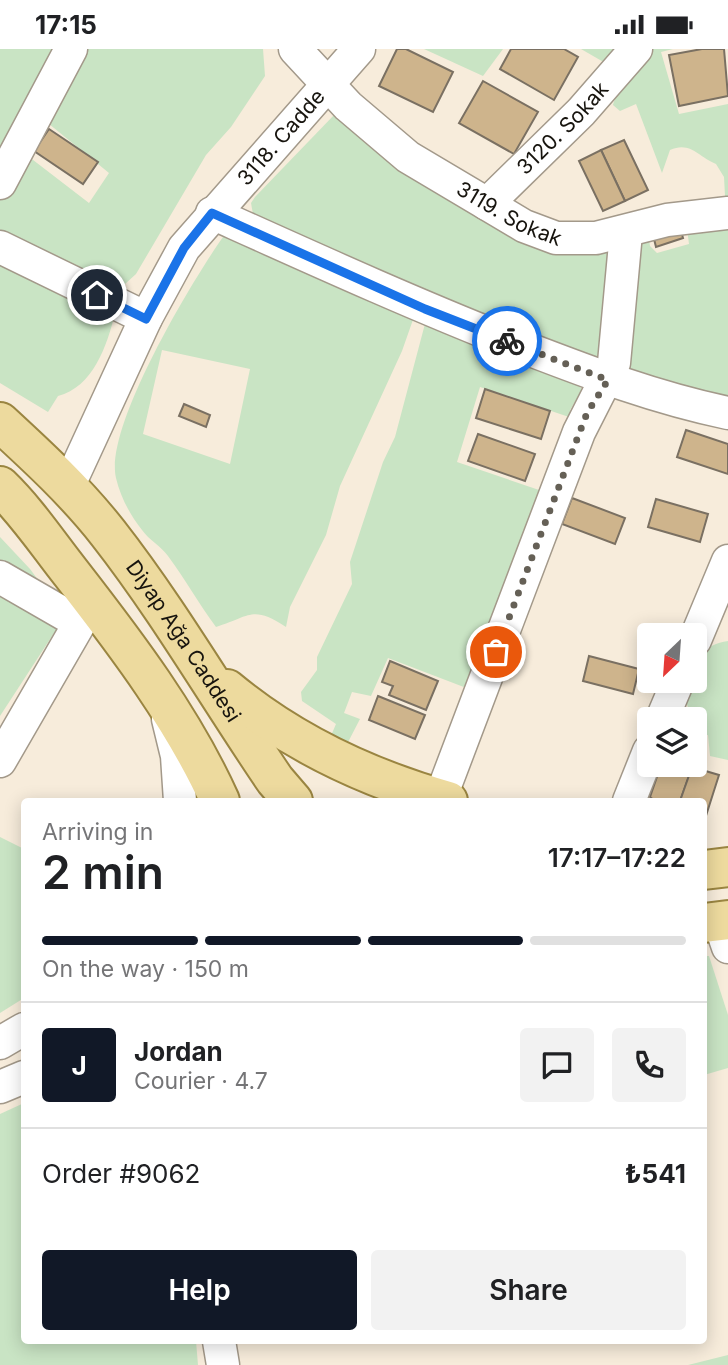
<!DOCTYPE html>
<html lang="en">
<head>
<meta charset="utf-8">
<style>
  :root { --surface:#fff; --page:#f2f2f2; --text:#202124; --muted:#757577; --line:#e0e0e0; --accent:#111827 }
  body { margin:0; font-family:Inter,sans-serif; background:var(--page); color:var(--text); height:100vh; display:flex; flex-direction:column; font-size:26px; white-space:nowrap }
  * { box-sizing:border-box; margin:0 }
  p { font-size:23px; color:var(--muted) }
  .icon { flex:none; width:38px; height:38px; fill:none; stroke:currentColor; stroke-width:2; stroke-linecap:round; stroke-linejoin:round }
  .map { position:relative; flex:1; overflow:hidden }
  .drawer { position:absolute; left:21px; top:749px; width:686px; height:546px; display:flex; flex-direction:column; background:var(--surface); border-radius:7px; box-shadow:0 4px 18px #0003 }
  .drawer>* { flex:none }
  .needle { width:46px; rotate:205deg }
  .tools { position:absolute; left:637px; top:574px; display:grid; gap:14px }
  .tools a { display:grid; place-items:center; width:70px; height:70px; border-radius:7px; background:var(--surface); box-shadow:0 4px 18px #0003; font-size:35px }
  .pin { position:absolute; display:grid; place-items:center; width:60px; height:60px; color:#fff; margin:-30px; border:4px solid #fff; border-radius:50%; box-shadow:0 2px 7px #0007 }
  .courier { position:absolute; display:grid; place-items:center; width:70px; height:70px; margin:-35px; border:5px solid #1a73e8; border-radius:50%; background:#fff; color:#222; box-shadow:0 2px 9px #0007 }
  .overview em { font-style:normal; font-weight:600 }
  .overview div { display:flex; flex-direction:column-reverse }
  .overview { display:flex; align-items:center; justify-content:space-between; height:119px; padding:0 21px }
  h1 { font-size:46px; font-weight:600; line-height:52px }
  .bar { display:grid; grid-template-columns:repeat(4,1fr); gap:10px 7px; align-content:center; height:84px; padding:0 21px }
  .bar i { height:9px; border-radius:5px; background:var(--line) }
  .bar .current { background:var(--accent) }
  .bar p { grid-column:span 4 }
  .line { display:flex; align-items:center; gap:18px; padding:0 21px; border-top:2px solid var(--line) }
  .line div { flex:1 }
  .round { display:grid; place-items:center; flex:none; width:74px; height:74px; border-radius:7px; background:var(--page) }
  .button { display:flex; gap:14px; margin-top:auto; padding:14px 21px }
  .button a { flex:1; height:80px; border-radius:7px; background:var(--accent); color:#fff; font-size:28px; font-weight:600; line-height:80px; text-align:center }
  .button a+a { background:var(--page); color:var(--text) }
  .status { display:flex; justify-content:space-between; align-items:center; height:49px; padding:0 35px; background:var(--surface); direction:ltr }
  .status svg { height:19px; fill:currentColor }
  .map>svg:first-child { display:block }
  .green { fill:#c9e4c4; fill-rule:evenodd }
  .building { fill:#ceb48c; stroke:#7a7062; stroke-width:2 }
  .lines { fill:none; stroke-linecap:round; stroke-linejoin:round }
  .minor-casing { stroke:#a3998a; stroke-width:35 }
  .major-casing { stroke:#9a8541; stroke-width:42 }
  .minor { stroke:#fff; stroke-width:32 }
  .major { stroke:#edda9e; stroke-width:38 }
  .done { stroke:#656056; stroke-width:7; stroke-dasharray:0 12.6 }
  .route { stroke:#1a73e8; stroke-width:9 }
  .labels { text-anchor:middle; stroke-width:5; stroke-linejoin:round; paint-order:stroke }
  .street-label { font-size:21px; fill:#17140e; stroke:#fffaf3 }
</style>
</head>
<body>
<div class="status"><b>17:15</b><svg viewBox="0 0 49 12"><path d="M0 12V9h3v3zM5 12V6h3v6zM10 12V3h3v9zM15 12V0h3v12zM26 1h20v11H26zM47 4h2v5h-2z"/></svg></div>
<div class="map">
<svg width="728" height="1316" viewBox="0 0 728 1316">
  <rect width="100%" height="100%" fill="#f7ecdb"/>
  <g class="green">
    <path d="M0 0H56L0 110Z"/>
    <path d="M80 0H263L265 27 231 78 206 106 136 225 125 235 114 239 0 186V149L24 104 89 154 109 124 43 70Z"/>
    <path d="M424 0H503L483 27Z"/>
    <path d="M581 0H621L607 15Z"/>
    <path d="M651 0H673L661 3 679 65 728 55V148L725 147 724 128 716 115C698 108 691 92 670 101L662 124 636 55 620 62 613 56C617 39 642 19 651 0Z"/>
    <path d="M335 65 612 204 601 315 254 171 251 154 255 148Z"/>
    <path d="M728 171V352L628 323 635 198 648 186 650 197 657 204 689 195 686 172Z"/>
    <path d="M236 186 415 265 402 302 340 437 326 486 290 558 286 578C252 556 251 567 216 578 199 555 185 530 168 507 161 497 149 491 142 481 130 466 120 447 116 429 104 378 192 232 223 188ZM162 301 250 320 230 415 143 385Z"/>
    <path d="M0 208 115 264C107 297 93 338 58 347L48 363 0 334Z"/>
    <path d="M426 271 577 333 582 341 570 361 572 369 480 338 457 413 542 442 469 640 388 609 371 647 352 643 344 664 360 670 345 699 330 689 336 675 302 652 301 643 317 621V608L352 535 350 513 383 413 395 388Z"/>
    <path d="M0 488 30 520 50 547 0 520Z"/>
    <path d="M0 544 58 578 0 667Z"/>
    <path d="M728 592V711L710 707 708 686 695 688V670H681L688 658 683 646 689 632H695C695 607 704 596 728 592Z"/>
    <path d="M0 788 24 800V949L0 964Z"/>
    <path d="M704 907H709L728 966V1019L704 1026Z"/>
    <path d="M24 1054V1292H196L198 1316H0V1065Z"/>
    <path d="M728 1306V1316H688Z"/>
  </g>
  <g class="building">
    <path d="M397 0H406L453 23 433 63 379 37Z"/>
    <path d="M511 0H564L578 8 554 51 500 20Z"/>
    <path d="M702 0H724L728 47 679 57 669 6Z"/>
    <path d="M483 32 538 63 514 105 459 74Z"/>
    <path d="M49 80 98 113 83 135 34 102Z"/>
    <path d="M624 91 648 141 625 152 601 101Z"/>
    <path d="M601 101 625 152 603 162 579 112Z"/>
    <path d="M680 178 683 189 656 198 653 186Z"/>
    <path d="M485 340 550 362 541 390 476 369Z"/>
    <path d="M184 355 210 366 206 378 179 367Z"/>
    <path d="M686 381 728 395V425L677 408Z"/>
    <path d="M478 385 535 405 525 432 468 412Z"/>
    <path d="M572 449 625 469 615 495 562 475Z"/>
    <path d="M656 450 708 465 700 493 648 478Z"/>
    <path d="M589 607 639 620 633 645 583 632Z"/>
    <path d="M390 612 438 632 426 661 389 646 393 637 382 633Z"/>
    <path d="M378 647 425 666 415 690 369 671Z"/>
    <path d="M661 716H693L680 752H655L650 748Z"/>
    <path d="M692 718 719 726 704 773V752H680Z"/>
  </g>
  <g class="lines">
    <defs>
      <g id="minor">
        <path id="s1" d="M295 0 348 57 408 108 524 177 556 189H596L667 171 728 164"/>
        <path d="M0 134 71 0"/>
        <path id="s2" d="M487 155 581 63 636 0"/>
        <path d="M212 164C312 209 413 255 515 295 588 323 652 348 728 364"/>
        <path d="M0 198 146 269"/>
        <path id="s3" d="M68 438 146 269 184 199 359 0"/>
        <path d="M0 528 78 573"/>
        <path d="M695 591 728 512"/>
        <path d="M168 670 177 707 180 752"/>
        <path d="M662 670 678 632"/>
        <path d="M0 712 93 551"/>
        <path d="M440 750 579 383 614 314 626 184"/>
        <path d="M629 752 649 702"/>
        <path d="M719 872 728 898"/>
        <path d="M0 994 24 980"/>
        <path d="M0 1038 24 1028"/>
        <path d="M219 1292 223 1316"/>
      </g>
      <g id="major">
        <path id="s4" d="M0 373C38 408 76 443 108 484 169 562 219 649 275 731L293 752"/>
        <path d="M0 437C27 463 48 495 71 524 127 596 183 670 220 752"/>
        <path d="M227 640C292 694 367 729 448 752"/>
        <path d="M704 821 728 818"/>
        <path d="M704 874 728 871"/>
      </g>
    </defs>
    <use href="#minor" class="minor-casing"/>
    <use href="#major" class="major-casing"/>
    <use href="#minor" class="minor"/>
    <use href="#major" class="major"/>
  </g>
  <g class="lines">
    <path class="done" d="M496 603 587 364 608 331 507 292"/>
    <path class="route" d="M97 246 146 270 184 199 212 164 425 260 507 292"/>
  </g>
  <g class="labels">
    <g class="street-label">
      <text dy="7" stroke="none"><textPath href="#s2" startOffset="107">3120. Sokak</textPath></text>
      <text dy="7" stroke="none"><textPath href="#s3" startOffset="413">3118. Cadde</textPath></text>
      <text dy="7" stroke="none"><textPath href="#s1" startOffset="273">3119. Sokak</textPath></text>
      <text dy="7" stroke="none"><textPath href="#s4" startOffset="287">Diyap Ağa Caddesi</textPath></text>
    </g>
  </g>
</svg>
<div class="tools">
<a><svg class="needle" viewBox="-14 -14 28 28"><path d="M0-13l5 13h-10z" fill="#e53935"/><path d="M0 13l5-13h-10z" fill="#757577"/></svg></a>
<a><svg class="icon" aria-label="layers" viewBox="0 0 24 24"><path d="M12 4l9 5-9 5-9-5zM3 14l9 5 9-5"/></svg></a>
</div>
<div class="pin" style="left:496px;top:603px;background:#ea580c"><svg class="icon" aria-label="bag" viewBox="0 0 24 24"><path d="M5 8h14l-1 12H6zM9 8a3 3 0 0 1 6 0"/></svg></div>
<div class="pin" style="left:97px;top:246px;background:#1f2937"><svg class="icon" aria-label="home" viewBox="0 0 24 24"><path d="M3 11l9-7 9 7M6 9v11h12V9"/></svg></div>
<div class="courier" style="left:507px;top:292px"><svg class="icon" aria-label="bike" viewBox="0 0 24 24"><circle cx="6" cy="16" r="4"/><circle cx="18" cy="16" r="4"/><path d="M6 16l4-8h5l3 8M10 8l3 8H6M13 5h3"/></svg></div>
<section class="drawer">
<div class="overview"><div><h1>2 min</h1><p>Arriving in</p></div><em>17:17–17:22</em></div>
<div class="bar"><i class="current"></i><i class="current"></i><i class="current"></i><i></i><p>On the way · 150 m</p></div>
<div class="line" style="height:126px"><b class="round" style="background:var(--accent);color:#fff">J</b><div><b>Jordan</b><p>Courier · 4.7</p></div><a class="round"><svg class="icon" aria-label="chat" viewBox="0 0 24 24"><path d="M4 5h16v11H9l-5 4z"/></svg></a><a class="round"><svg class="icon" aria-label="phone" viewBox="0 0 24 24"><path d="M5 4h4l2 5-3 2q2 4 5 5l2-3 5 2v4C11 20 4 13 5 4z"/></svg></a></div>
<div class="line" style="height:91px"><div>Order #9062</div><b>₺541</b></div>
<div class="button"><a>Help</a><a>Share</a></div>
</section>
</div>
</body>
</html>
